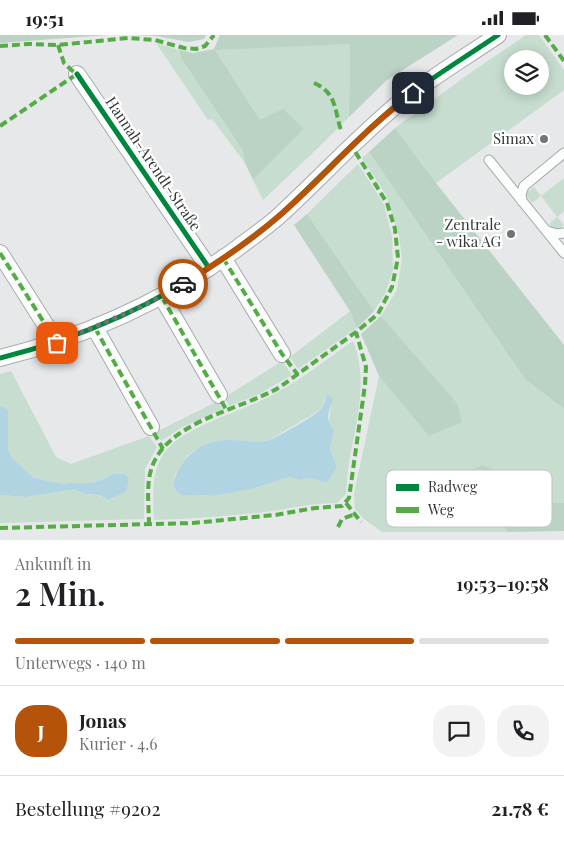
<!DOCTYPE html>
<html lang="de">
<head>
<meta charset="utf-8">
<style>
  :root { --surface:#fff; --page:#f2f2f2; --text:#202124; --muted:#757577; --line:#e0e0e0; --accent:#b45309 }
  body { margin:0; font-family:"Playfair Display",serif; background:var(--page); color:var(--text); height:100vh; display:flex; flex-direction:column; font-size:19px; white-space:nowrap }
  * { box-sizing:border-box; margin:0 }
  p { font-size:16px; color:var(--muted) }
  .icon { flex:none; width:28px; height:28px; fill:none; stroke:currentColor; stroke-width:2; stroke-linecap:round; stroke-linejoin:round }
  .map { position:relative; height:505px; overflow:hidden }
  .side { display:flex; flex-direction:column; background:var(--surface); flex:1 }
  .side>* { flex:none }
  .controls { position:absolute; left:504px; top:15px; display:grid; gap:10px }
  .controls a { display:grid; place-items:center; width:45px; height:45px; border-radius:50%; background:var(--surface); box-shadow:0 2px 12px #0003; font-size:25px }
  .pin { position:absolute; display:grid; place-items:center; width:42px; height:42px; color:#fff; margin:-21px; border-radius:10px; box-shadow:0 2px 8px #0006 }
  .courier { position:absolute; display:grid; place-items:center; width:50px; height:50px; margin:-25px; border:4px solid #b45309; border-radius:50%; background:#fff; color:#222; box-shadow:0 1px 6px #0007 }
  .head em { font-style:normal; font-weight:600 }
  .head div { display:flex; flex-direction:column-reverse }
  .head { display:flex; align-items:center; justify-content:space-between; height:85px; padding:0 15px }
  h1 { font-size:32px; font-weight:600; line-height:38px }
  .bar { display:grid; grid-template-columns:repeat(4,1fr); gap:8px 5px; align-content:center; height:60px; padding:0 15px }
  .bar i { height:6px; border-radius:4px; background:var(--line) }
  .bar .on { background:var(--accent) }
  .bar p { grid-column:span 4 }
  .line { display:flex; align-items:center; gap:12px; padding:0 15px; border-top:1px solid var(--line) }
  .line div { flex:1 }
  .round { display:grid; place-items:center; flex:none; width:52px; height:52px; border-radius:20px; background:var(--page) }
  .status { display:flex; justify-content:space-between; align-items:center; height:35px; padding:0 25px; background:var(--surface); direction:ltr }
  .status svg { height:14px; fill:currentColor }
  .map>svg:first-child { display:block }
  .green { fill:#c6ddcf; fill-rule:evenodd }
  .forest { fill:#bbd3c4 }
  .water { fill:#b1d4e3 }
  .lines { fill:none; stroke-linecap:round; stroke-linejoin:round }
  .service-casing { stroke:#aaaaab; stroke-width:11 }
  .minor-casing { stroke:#aaaaab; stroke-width:18 }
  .service { stroke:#fbfcfc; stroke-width:9 }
  .minor { stroke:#fbfcfc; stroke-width:16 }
  .quiet { stroke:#54ac45; stroke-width:4; stroke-dasharray:8 4; stroke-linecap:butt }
  .cycleway-casing { stroke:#fff; stroke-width:8 }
  .cycleway { stroke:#00873e; stroke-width:5 }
  .done { stroke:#737475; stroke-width:5; stroke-dasharray:0 9 }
  .route { stroke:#b45309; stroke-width:6 }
  .poi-dot { fill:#737475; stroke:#fff; stroke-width:2 }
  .labels { text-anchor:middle; stroke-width:4.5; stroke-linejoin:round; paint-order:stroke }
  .poi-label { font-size:15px; fill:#353637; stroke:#fff; text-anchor:end }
  .street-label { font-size:15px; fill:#353637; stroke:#fff }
  .key { fill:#fff; stroke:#c2c3c3; stroke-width:1 }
  .key-label { font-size:14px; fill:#353637 }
</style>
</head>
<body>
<div class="status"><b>19:51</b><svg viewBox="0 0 49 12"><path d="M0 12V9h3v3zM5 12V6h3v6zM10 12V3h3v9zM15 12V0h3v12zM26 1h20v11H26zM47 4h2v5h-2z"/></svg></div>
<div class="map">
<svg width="564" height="505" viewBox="0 0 564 505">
  <rect width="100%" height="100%" fill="#e7e8e9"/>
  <g class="green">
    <path d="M526 0H539L564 35V55L436 148 395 93 473 36ZM512 24H540V51H512Z"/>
    <path d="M156 8 179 15 181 23 244 115 245 128 212 84 208 85Z"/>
    <path d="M350 9 349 82 320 111 263 165 253 145 304 94 260 85 214 14Z"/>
    <path d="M369 117 525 344 564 374V468H554L483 431 450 443 509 497H382L364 484 355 474 354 459 379 341 429 400 457 368 381 281 397 255 402 224 399 200 386 160 362 123Z"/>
    <path d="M358 129 384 169 392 201 393 235 385 259 374 276 307 179Z"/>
    <path d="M564 143V176L557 182 564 190 555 197 549 189 557 182 541 161 532 168 525 159 534 152 541 161Z"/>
    <path d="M350 276 357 293 298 334 290 322Z"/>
    <path d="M353 306C369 346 356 387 349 428 347 438 347 449 346 459L337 468C310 468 284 475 257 478 222 482 188 484 154 485 153 462 151 438 164 418 184 390 244 377 274 359 302 344 327 324 353 306ZM325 364H332L328 389 334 395 330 414 337 432 324 447 310 443 299 445 289 442 252 454 214 461 202 460 183 461 176 456 173 449 175 440 187 421 195 415 227 405 258 407 271 404 320 375Z"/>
    <path d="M282 326 292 340 259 359 229 371 225 362Z"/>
    <path d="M11 336 56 422 71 429 149 401 157 412 145 434 144 484 0 488V460L26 462 76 454 89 460H96L110 465 115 462 113 439 106 443 92 448H69L63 449 34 443 12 423 8 414 3 372 0 371V339Z"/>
    <path d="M218 366 222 374 181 393 161 406 156 397Z"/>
  </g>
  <g class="forest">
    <path d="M0 0H108L0 8Z"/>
    <path d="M131 0H206L204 4 189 7 156 1Z"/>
    <path d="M220 0H458L387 45 349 82 350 9 215 15 260 85 283 74 304 94 253 145 245 128 243 115 181 23 179 15 193 18 214 14Z"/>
    <path d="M395 93 436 148 564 310V374L525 344 369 117Z"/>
    <path d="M307 179 374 276 357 293 350 276 294 190Z"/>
    <path d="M381 281 457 368 462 387 429 401 379 341 361 299Z"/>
    <path d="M483 430 554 468H564V496L509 497 450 444Z"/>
  </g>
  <g class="water">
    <path d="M328 360 333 364C329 377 324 384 334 395L330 414 337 432 327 447H324L310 443 299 445 289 442 252 454 214 461 202 460 183 461 176 456 173 449C181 421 200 406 230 405 243 405 258 409 272 404 279 401 318 379 321 374 324 369 325 364 328 360Z"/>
    <path d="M0 371 3 372 8 376V414L12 423 34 443 63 449 69 448H92L106 443 113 439H125L129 444 126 456 109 465C106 463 101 461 97 460 88 459 83 460 76 454L26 462 0 460Z"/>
  </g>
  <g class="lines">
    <defs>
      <g id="service">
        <path d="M489 125 564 218"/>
        <path d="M522 166 521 159 524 151 564 118"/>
        <path d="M547 196 557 199 564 198"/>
      </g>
      <g id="minor">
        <path d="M77 39 209 233"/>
        <path d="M0 218 57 308"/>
        <path d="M223 223 282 319"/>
        <path d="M162 262 219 360"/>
        <path d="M95 293 151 392"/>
        <path d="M0 323C85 302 164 266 235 215 250 203 266 193 280 180 318 145 353 107 393 73 425 46 463 24 498 0"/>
      </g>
    </defs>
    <use href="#service" class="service-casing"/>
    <use href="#minor" class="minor-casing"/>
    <use href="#service" class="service"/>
    <use href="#minor" class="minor"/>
    <g class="quiet">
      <path d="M545 0 564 26"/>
      <path d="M58 10 64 28 78 41"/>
      <path d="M0 11 29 9 58 10 128 3 155 5 184 13 196 14 205 11 214 0"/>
      <path d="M314 48C338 58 334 77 342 98"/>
      <path d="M0 91 77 39"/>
      <path d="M0 218 57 308"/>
      <path d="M223 223 282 319 298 340"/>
      <path d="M162 262 227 376"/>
      <path d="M95 293 163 414"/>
      <path d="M346 468 361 487"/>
      <path d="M149 490C149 472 146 452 151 435 165 386 241 375 280 352L356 297 378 279 392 252 398 223 395 194 387 168 351 110"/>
      <path d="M338 492 342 484 355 479"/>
      <path d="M0 493 193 488 275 480 315 473 342 471 349 463 365 350 366 332 356 297"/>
    </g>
    <defs>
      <g id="cycleway">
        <path d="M77 39 209 233"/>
        <path d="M0 323C85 302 164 266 235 215 250 203 266 193 280 180 318 145 353 107 393 73 425 46 463 24 498 0"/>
      </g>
    </defs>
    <use href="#cycleway" class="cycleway-casing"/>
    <use href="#cycleway" class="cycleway"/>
  </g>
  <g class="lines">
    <path class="done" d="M57 308 143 271 183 249"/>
    <path class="route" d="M183 249C216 229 249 207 279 181 325 141 364 94 413 58"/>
  </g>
  <g class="poi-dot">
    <circle cx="544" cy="104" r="5"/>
    <circle cx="511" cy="199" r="5"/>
  </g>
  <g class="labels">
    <g class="poi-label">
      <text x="534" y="109">Simax</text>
      <text x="501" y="195">Zentrale<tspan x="501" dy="17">- wika AG</tspan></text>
    </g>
    <g class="street-label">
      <text transform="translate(153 129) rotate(56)" y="5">Hannah-Arendt-Straße</text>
    </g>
  </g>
  <rect x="386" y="435" width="166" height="57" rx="8" class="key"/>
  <rect x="396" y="449" width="23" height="7" fill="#00873e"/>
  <rect x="396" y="472" width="23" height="6" fill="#54ac45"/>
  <g class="key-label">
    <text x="428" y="457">Radweg</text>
    <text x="428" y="480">Weg</text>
  </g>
</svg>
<div class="controls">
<a><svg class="icon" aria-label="layers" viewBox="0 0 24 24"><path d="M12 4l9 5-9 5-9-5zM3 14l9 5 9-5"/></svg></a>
</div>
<div class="pin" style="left:57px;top:308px;background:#ea580c"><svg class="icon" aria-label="bag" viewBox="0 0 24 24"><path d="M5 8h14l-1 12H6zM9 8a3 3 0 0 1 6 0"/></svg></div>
<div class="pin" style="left:413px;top:58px;background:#1f2937"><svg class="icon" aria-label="home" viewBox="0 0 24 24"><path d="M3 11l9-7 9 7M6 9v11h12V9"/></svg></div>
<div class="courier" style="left:183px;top:249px"><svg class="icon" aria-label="car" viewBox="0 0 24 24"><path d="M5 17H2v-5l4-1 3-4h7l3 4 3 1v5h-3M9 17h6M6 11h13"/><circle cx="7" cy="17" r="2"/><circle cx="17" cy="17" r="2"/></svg></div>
</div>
<section class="side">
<div class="head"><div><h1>2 Min.</h1><p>Ankunft in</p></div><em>19:53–19:58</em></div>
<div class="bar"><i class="on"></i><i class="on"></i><i class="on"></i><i></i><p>Unterwegs · 140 m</p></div>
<div class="line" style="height:90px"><b class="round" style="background:var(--accent);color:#fff">J</b><div><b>Jonas</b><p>Kurier · 4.6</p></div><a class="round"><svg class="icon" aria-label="chat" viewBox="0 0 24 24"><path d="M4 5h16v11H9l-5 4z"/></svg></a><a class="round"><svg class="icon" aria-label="phone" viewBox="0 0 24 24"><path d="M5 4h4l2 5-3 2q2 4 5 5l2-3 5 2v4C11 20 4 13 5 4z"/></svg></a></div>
<div class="line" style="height:65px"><div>Bestellung #9202</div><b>21.78 €</b></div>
</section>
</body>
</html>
